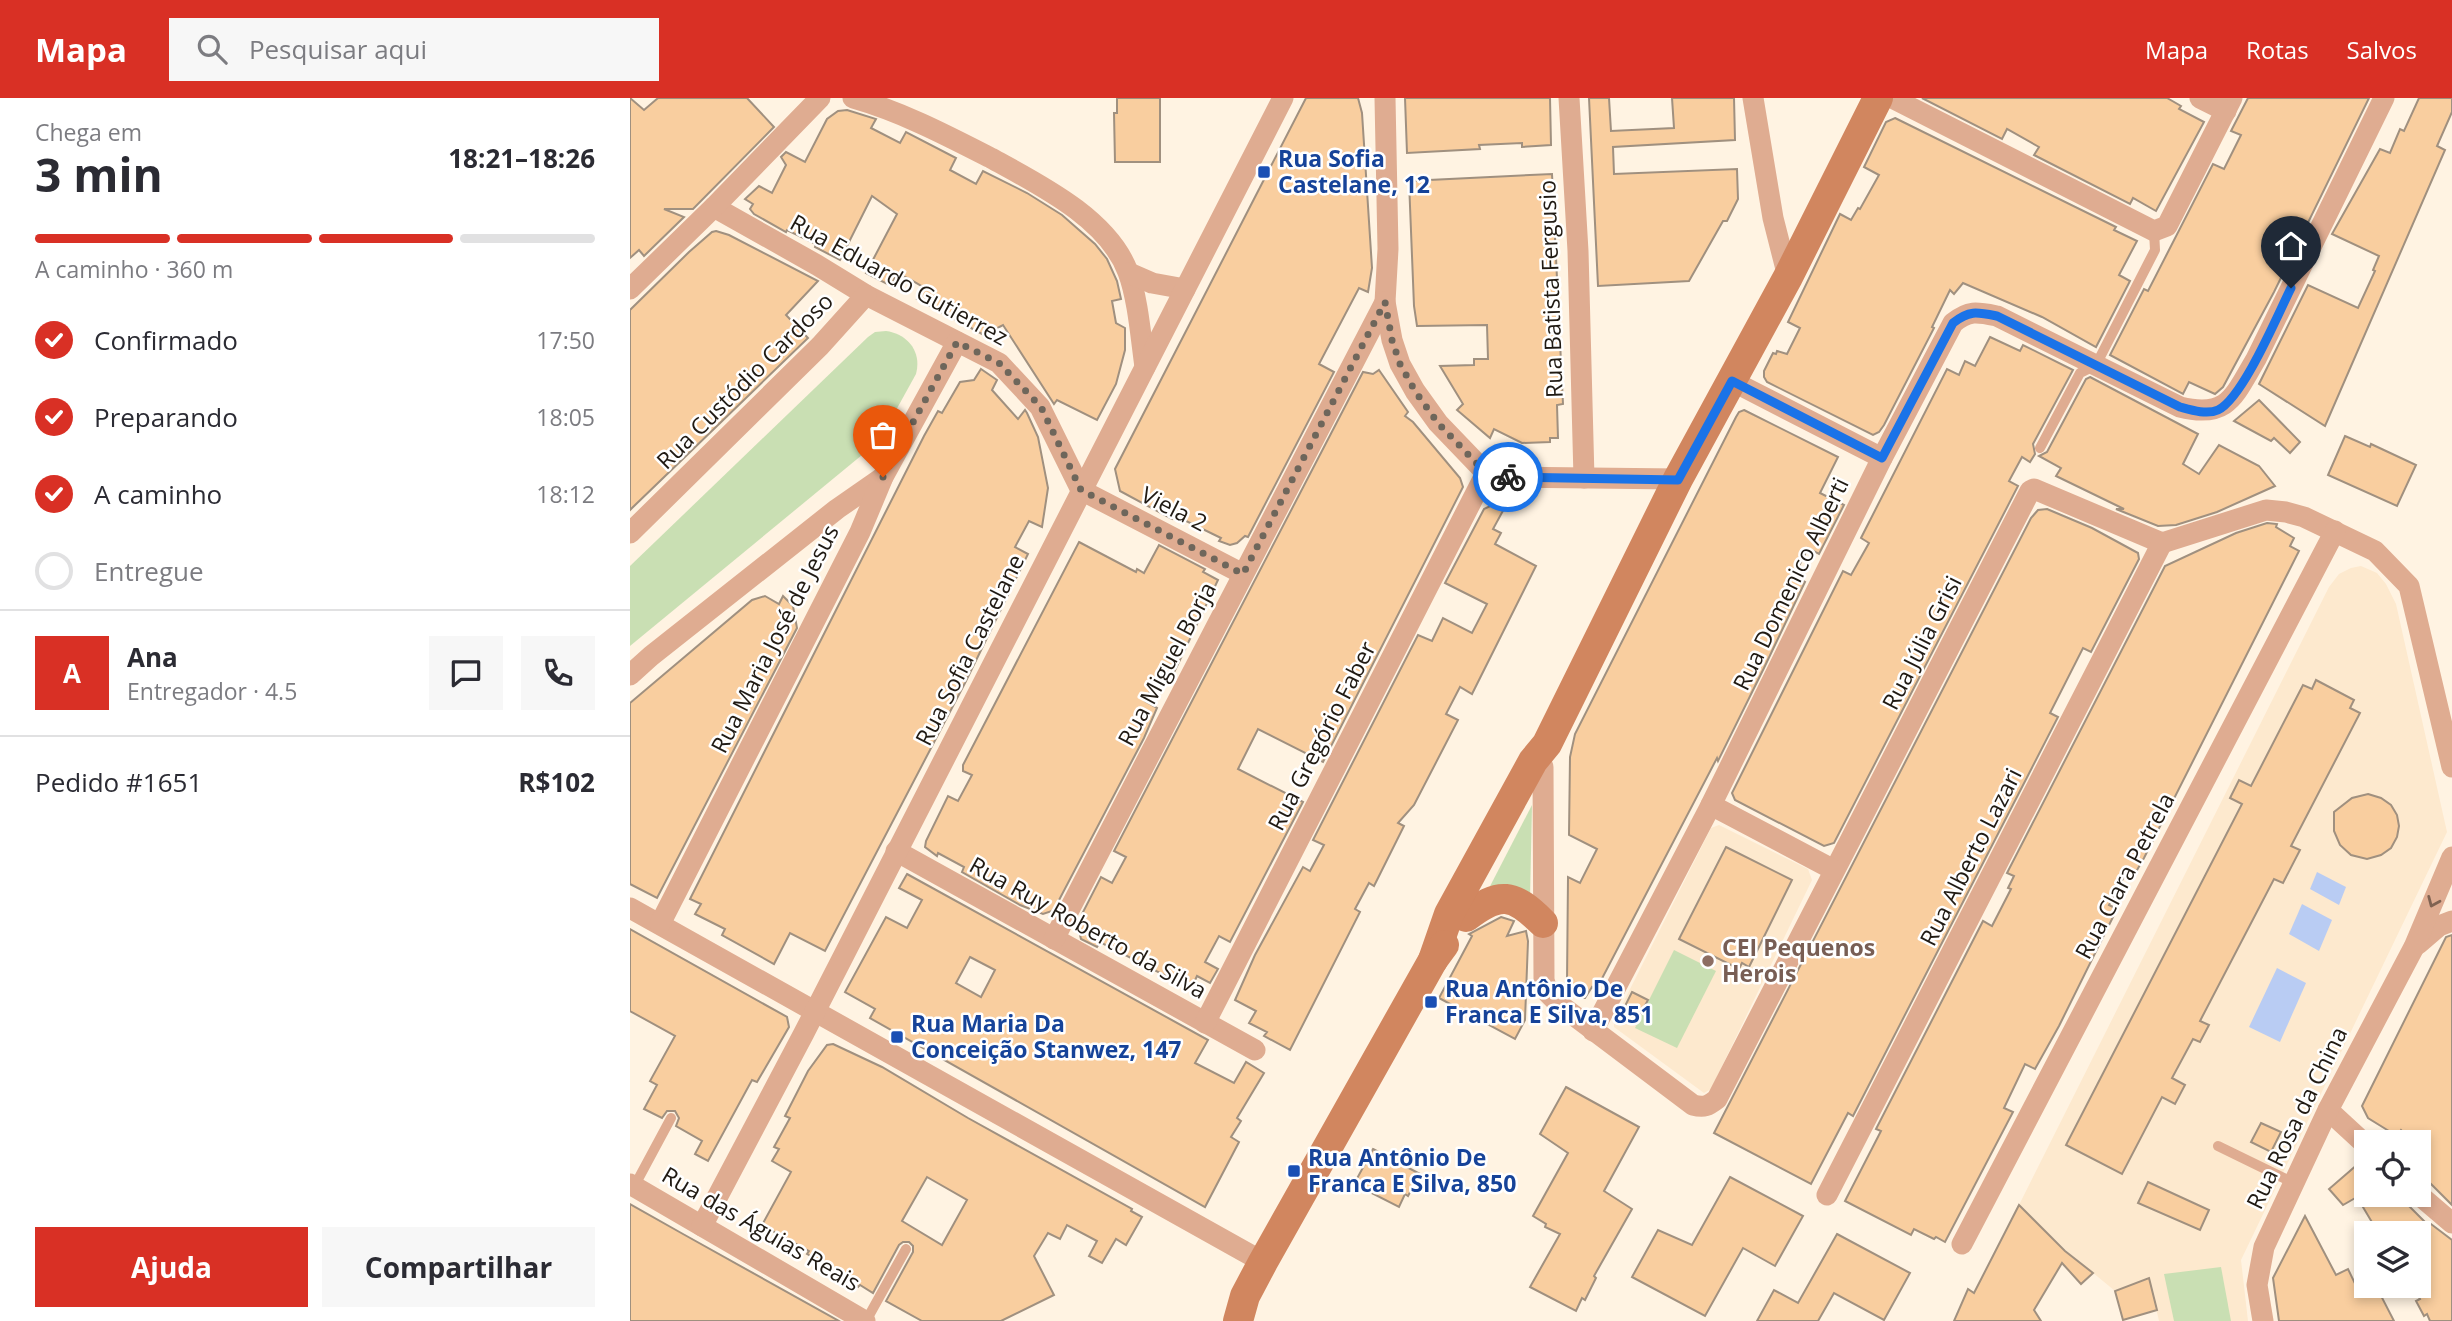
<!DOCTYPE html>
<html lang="pt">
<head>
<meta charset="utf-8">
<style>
  :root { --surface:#fff; --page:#f7f7f7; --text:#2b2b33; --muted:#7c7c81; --line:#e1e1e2; --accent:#d93025 }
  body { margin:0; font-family:"Open Sans",sans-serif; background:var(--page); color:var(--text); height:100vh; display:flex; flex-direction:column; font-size:26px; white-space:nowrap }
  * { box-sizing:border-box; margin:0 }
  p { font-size:23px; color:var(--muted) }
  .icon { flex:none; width:38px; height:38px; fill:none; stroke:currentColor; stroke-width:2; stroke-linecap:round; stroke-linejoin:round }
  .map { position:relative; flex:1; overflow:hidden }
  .drawer { display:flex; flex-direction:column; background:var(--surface); width:630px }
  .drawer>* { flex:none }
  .tools { position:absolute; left:1724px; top:1032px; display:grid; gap:14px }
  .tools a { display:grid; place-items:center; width:77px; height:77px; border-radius:0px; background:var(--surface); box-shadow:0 4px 10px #0003; font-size:35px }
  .pin { position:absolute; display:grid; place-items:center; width:60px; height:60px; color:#fff; margin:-72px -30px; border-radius:50% 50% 50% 0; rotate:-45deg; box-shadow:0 0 7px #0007 }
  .pin .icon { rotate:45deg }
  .courier { position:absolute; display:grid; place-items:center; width:70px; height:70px; margin:-35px; border:5px solid #1a73e8; border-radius:50%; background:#fff; color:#222; box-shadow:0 2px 9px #0007 }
  .headline em { font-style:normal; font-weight:700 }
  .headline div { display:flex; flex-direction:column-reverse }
  .headline { display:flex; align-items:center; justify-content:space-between; height:119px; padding:0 35px }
  h1 { font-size:46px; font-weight:700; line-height:52px }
  .bar { display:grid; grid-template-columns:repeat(4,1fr); gap:10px 7px; align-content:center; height:84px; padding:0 35px }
  .bar i { height:9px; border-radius:5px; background:var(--line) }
  .bar .on { background:var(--accent) }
  .bar p { grid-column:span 4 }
  .line { display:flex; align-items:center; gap:18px; padding:0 35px; border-top:2px solid var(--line) }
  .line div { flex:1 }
  .round { display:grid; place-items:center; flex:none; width:74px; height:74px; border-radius:0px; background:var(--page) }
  ol { padding:0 35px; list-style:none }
  li { display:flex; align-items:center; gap:21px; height:77px }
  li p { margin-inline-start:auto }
  li .icon { padding:7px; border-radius:50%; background:var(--accent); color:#fff; stroke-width:4 }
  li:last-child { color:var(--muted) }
  li i { width:38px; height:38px; border:4px solid var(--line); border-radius:50% }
  .action { display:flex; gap:14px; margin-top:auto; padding:14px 35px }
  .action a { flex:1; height:80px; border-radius:0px; background:var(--accent); color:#fff; font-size:28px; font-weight:700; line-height:80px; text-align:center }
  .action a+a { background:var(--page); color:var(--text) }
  header { display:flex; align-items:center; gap:42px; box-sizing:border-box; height:98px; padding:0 35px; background:var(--accent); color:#fff }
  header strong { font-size:33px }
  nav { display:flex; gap:38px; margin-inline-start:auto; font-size:24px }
  .search { width:490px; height:63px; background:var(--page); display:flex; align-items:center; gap:18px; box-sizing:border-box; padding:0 24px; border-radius:0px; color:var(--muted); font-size:26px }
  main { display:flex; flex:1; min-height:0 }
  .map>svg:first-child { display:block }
  .built { fill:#fde9ce }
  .green { fill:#c9dfb3 }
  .water { fill:#b9ccf3 }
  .building { fill:#f9ce9f; stroke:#a0907f; stroke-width:2; fill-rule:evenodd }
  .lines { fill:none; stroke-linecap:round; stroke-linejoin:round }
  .service { stroke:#dfac91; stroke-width:10 }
  .minor { stroke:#dfac91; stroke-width:21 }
  .secondary { stroke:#d1865f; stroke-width:30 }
  .oneway { stroke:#806352 }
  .done { stroke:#6e665b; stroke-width:7; stroke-dasharray:0 12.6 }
  .route { stroke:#1a73e8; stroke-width:9 }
  .transit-dot { fill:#1a4fb4; stroke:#fff; stroke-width:2.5 }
  .education-dot { fill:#8d6e63; stroke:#fff; stroke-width:2.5 }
  .labels { text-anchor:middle; stroke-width:5; stroke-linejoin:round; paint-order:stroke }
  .transit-label { font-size:23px; font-weight:bold; fill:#164399; stroke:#fff; text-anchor:start }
  .street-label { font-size:23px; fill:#201a13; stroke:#fff }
  .education-label { font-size:23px; font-weight:bold; fill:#785e54; stroke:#fff; text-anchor:start }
</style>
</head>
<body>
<header>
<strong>Mapa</strong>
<div class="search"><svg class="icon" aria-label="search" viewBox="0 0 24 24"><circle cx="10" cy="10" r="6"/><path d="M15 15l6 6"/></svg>Pesquisar aqui</div>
<nav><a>Mapa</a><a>Rotas</a><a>Salvos</a></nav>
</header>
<main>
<section class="drawer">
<div class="headline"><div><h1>3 min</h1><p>Chega em</p></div><em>18:21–18:26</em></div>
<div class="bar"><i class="on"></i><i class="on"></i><i class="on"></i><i></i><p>A caminho · 360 m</p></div>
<ol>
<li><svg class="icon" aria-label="check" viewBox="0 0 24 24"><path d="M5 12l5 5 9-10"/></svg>Confirmado<p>17:50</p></li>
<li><svg class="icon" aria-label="check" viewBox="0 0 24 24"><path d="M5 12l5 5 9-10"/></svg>Preparando<p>18:05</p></li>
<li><svg class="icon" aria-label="check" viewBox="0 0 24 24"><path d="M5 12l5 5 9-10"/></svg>A caminho<p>18:12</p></li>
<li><i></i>Entregue</li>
</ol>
<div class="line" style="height:126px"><b class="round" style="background:var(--accent);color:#fff">A</b><div><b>Ana</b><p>Entregador · 4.5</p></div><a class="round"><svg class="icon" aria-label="chat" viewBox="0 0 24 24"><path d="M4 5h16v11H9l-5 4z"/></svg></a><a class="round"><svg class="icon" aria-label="phone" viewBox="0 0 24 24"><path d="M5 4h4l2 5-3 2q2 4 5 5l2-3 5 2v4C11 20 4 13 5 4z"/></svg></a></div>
<div class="line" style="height:91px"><div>Pedido #1651</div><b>R$102</b></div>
<div class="action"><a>Ajuda</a><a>Compartilhar</a></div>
</section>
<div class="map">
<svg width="1822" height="1223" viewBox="0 0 1822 1223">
  <rect width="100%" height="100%" fill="#fff3e2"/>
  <g class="built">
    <path d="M1731 468 1747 475 1756 486 1766 506 1817 734 1611 1162 1618 1223H1529L1519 1180 1485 1193 1439 1155 1389 1107 1699 489 1709 476 1721 470Z"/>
    <path d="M1089 727 1178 771 1182 782 1081 991 1074 995 984 929V923L1081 730Z"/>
  </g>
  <g class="green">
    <path d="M256 233C278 236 292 254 286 276L249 343 0 548V468L238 239 245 234Z"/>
    <path d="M902 707 900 802 856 796Z"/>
    <path d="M1044 852 1086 873 1047 950 1005 930Z"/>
    <path d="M1591 1169 1601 1223H1544L1534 1176Z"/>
  </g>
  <g class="water">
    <path d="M1687 774 1716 789 1709 807 1680 791Z"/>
    <path d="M1672 806 1702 822 1689 853 1659 836Z"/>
    <path d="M1647 870 1676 885 1650 944 1619 929Z"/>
  </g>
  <g class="building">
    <path d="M0 0 14 12 28 0H117L144 29 63 111H34L54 119 14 158 9 152 0 160Z"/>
    <path d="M487 0H530V64H485L484 15H487Z"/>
    <path d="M676 0H728L732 15 742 170 738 194 729 190 689 266 704 274 618 439 615 438 607 445 600 447 589 443 591 440 544 417 542 421 490 393 485 371Z"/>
    <path d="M775 0H920L921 47 892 49V45L849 47 850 51 777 55Z"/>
    <path d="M959 0H979L981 33 1044 30 1042 0H1104L1105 42 983 49 984 76 1107 71 1108 101 1097 123H1093L1059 183 968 188Z"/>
    <path d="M1292 0H1537L1551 8 1549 11 1574 24 1526 113 1503 100 1500 106 1404 57 1409 49 1377 31 1372 41Z"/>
    <path d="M1618 0H1739L1644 194 1593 289 1585 296 1559 284 1553 296 1480 257 1514 191 1518 193 1583 66 1594 71 1611 37 1601 33Z"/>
    <path d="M1789 0H1822V14L1807 48 1815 52 1695 328 1629 286 1678 187 1728 210 1745 173 1743 172 1749 158 1702 136 1750 51 1760 55 1770 31 1774 33Z"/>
    <path d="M217 12 246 21 241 30 270 45 276 34 326 60 320 72 346 86 353 73 397 95 432 117 465 146 477 161 487 183 491 201 482 203 486 225 495 230V252L486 286 467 322 427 302 424 306 373 227 354 237 287 201 293 189 281 182 267 175 261 188 236 175 267 116 242 98 210 162 185 149 186 146 157 132 156 134 124 116 120 111 123 106 115 101 129 88 142 95 156 67 151 59 156 54 175 64 197 21 208 13Z"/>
    <path d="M1265 20 1486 129 1484 132 1507 143 1489 177 1500 183 1466 249 1412 219 1333 185 1324 196 1320 192 1302 229 1304 230 1254 327 1249 334 1243 337 1137 284 1134 279V273L1143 255 1146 256 1147 253 1157 256 1170 230 1158 224 1210 116 1221 122 1228 110 1230 111 1249 77 1234 69 1256 24Z"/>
    <path d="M922 76 933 306 927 307 928 340H920V344L892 345 864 331 860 340 827 312 833 306 810 268 844 267V261H858L857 227 787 228 784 208 779 83Z"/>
    <path d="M86 133 99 137 188 183 156 217 178 240 0 412V212L59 154 82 134Z"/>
    <path d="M1360 239 1390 253 1393 247 1443 272 1403 346 1405 356 1400 364 1392 359 1379 383 1388 388 1204 745 1194 748 1105 702 1102 695 1213 473 1221 477 1239 445 1231 440 1317 271 1329 277 1335 263 1345 268Z"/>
    <path d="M351 271 367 282 362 292 388 321 395 312 397 315 408 339 418 390 412 429 399 423 385 449 398 456 335 585 195 853 160 835 144 866 92 837 95 831 65 816 71 806 60 801 294 338 308 313 312 315 330 284 344 282Z"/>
    <path d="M749 272 778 314 775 318 783 324 830 380 833 389 693 664 628 631 608 671 673 704 600 844 589 838 575 864 588 871 580 885 567 878 561 891 470 844 467 849 451 841 449 833 452 816 471 779 482 785 496 759 484 753 733 274 743 276Z"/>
    <path d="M1460 279 1568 336 1553 366 1569 376 1589 347 1629 368 1645 388 1587 414 1546 427 1528 428 1486 411H1494L1426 378 1431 370 1409 358 1417 354 1456 281Z"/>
    <path d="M1629 302 1670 344 1660 355 1644 340 1641 343 1604 323Z"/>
    <path d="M1114 312 1208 359 1190 395 1214 407 1189 456 1178 450 1164 478 1175 484 1134 570 1088 663 1087 660 966 892 962 889 955 900H947L937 884 938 779 950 785 967 751 939 737 940 659 945 636 1106 319 1109 314Z"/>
    <path d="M1715 338 1740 349 1741 346 1786 367 1767 408 1698 377Z"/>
    <path d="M881 398 863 431 871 435 865 446 906 468 842 596 830 589 816 616 828 622 784 707 768 725 774 728 744 788 739 785 725 811 730 814 660 952 634 938 637 934 619 925 626 913 605 902 625 857 673 769 680 773 694 747 683 742 788 537 802 543 813 520 842 535 857 506 815 485 854 411Z"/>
    <path d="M1417 411 1462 430 1508 455 1509 461 1461 554 1453 550 1420 615 1428 619 1223 1018 1218 1015 1181 1086 1084 1035 1401 420 1408 412Z"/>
    <path d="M1637 425 1647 426 1646 429 1664 440 1660 448 1669 453 1514 760 1503 779 1496 775 1479 807 1487 811 1429 928 1405 971 1395 966 1374 1010 1383 1014 1315 1144 1306 1139 1304 1141 1284 1131 1281 1137 1215 1103 1251 1033 1246 1031 1353 823 1362 828 1381 791 1378 790 1384 778 1377 775 1535 468 1606 435Z"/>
    <path d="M449 444 506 474 507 471 514 475 529 447 575 471 573 474 588 482 540 583 528 577 515 603 527 610 514 640 428 804 422 813 413 816 390 807 332 774 334 769 308 755 307 758 295 749 296 743 318 698 328 703 342 677 333 673V667Z"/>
    <path d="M135 498 149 506 153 498 163 508 167 530 27 800 0 786V605L122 502Z"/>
    <path d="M1686 582 1724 602 1720 610 1730 615 1661 748 1670 752 1653 785 1644 781 1570 923 1579 927 1570 944 1563 941 1542 980 1555 987 1545 1006 1532 999 1492 1076 1436 1047 1612 706 1600 700 1609 682 1621 688 1673 587 1682 591Z"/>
    <path d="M1738 696 1751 700 1761 707 1767 717 1769 728 1767 739 1761 750 1751 757 1737 761 1721 757 1710 747 1704 733V714L1722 700Z"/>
    <path d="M1096 749 1162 782 1119 869 1112 865 1109 871 1049 841Z"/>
    <path d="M277 776 578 942 565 965 604 985 616 964 634 975 607 1020 611 1023 601 1039 609 1044 575 1109 240 920 245 911 215 894 256 819 277 830 292 802 269 790ZM340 859 365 872 351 899 326 885Z"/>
    <path d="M871 819 884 823 877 838 896 833 898 843 895 922 885 941 809 900 842 838 839 836Z"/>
    <path d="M0 831 157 919 159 929 127 984 122 982 78 1063 65 1056 72 1043 46 1028 49 1020 45 1013H37L32 1020 14 1011 27 987 20 983 45 938 0 913Z"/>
    <path d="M1822 837V1107L1788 1073V1045H1785L1771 1032 1767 1038 1738 1020 1732 1008 1816 839Z"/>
    <path d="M1002 894 1018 902 1005 926 990 918Z"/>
    <path d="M203 946 252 969 338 1020 502 1111 501 1113 512 1119 496 1147 486 1141 472 1165 459 1158 467 1143 437 1127 430 1141 418 1135 404 1158 424 1197 371 1223H292L256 1203 283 1154V1148L279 1144H273L269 1147 243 1195 230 1187 228 1189 194 1169 195 1166 177 1156 179 1153 132 1127 161 1074 142 1063 149 1051 144 1049 160 1020 155 1018 178 973 197 947ZM297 1079 337 1102 312 1147 272 1123Z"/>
    <path d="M936 989 1009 1029 974 1093 1002 1111 964 1178 966 1180 955 1202 952 1200 946 1213 900 1189 930 1136 915 1129 916 1126 903 1118 938 1055 910 1036Z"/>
    <path d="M1631 1025 1651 1034 1641 1054 1621 1044Z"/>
    <path d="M743 1051 790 1076 778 1098 775 1096 769 1109 724 1086Z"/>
    <path d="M1735 1060 1736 1094 1730 1097H1768L1798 1127 1801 1126 1822 1142V1223H1800L1797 1216 1794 1218 1786 1203 1790 1201 1783 1188H1788V1136H1749L1727 1099 1713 1107 1699 1091Z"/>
    <path d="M1100 1079 1173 1118 1145 1168 1113 1150 1075 1218 1002 1179 1028 1132 1062 1147Z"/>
    <path d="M1518 1084 1579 1112 1570 1132 1508 1105Z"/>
    <path d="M0 1106 53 1136 209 1223H0Z"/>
    <path d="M1389 1107 1435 1153 1463 1175 1451 1186 1432 1165 1404 1212 1411 1223H1324L1338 1191 1344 1195Z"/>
    <path d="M1675 1118 1706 1177 1718 1171 1730 1196 1746 1188 1764 1223H1649L1643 1180Z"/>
    <path d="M1207 1136 1280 1175 1254 1222 1204 1195 1188 1223H1127L1144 1192 1168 1205Z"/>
    <path d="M1519 1180 1527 1212 1493 1222 1485 1193Z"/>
  </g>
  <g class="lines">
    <g class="service">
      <path d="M1410 350 1450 275 1466 267 1525 152 1524 133"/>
      <path d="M1588 1048 1664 1085"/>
      <path d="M5 1087 41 1020"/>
      <path d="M236 1223 276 1151"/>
    </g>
    <g class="minor">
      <path d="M223 0C272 14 316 37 361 60 408 86 478 120 498 174 508 200 511 241 515 269"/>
      <path d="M755 0 758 151 755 204 762 242 770 266 785 293 808 325 856 375 876 379 1048 381"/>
      <path d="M939 0 948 153 954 380"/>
      <path d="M1123 0 1143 120 1158 179"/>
      <path d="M1262 0 1524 133 1537 128 1602 0"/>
      <path d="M1570 0 1596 13"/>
      <path d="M84 109 187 167 236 197 369 265 410 309 451 392 613 476"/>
      <path d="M499 175 522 185 555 191"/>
      <path d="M0 191 84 109 190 0"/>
      <path d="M1102 283 1252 360"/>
      <path d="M0 435 190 248 236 197"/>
      <path d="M0 577 21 558 207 411 253 379"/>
      <path d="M903 663 913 669 914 882 918 895 930 907 1063 1007C1074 1010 1078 1008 1087 1001L1400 393 1404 391 1532 445 1636 412 1656 414 1674 419 1745 453 1779 488 1822 669"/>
      <path d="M1081 707 1204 772"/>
      <path d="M266 753 625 952"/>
      <path d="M0 810 633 1164"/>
      <path d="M30 826 230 434 253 379 327 244"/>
      <path d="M424 841 755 204"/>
      <path d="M1788 846 1809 828 1822 823"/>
      <path d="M575 925 856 375"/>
      <path d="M963 933 1081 707 1252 360 1323 225C1339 212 1347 214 1367 218L1550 309C1598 321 1604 298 1626 261L1754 0"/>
      <path d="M1698 1012 1736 1047"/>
      <path d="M0 1086 235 1223"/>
      <path d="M1788 1096 1822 1125"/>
      <path d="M1197 1097 1532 445"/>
      <path d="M72 1128 174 935 653 0"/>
      <path d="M1332 1146 1705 433"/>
      <path d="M1633 1223 1627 1187 1634 1149 1698 1012 1784 849 1822 759"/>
    </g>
    <g class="secondary">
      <path d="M836 819C870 793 883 795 913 825"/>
      <path d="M803 862 819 816 903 663 917 646 1048 381 1158 179 1248 0"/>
      <path d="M608 1223 615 1198 633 1164 803 862 814 847"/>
    </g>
  </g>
  <defs><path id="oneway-chevron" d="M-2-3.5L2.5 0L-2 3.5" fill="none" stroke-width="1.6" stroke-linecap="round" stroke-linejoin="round" transform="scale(1.75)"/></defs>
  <use class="oneway" href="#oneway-chevron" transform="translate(1803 804) rotate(113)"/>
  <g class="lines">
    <path class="done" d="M253 379 327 244 369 265 411 309 451 392 613 476 755 204 762 242 770 266 785 293 808 325 856 375 878 379"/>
    <path class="route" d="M878 379 1048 382 1102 283 1252 360 1323 225C1339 212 1347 214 1367 218L1550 309C1561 312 1577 317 1588 312 1613 300 1648 216 1661 190"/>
  </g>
  <g class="transit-dot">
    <rect x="627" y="67" width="14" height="14" rx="3.5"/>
    <rect x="794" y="897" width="14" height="14" rx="3.5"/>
    <rect x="260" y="932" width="14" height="14" rx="3.5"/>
    <rect x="657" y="1066" width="14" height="14" rx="3.5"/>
  </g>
  <circle class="education-dot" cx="1078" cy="863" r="7"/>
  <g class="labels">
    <g class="transit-label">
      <text x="648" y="69">Rua Sofia<tspan x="648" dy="26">Castelane, 12</tspan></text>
      <text x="815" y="899">Rua Antônio De<tspan x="815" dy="26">Franca E Silva, 851</tspan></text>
      <text x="281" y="934">Rua Maria Da<tspan x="281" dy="26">Conceição Stanwez, 147</tspan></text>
      <text x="678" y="1068">Rua Antônio De<tspan x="678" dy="26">Franca E Silva, 850</tspan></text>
    </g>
    <g class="street-label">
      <text transform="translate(269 182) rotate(29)" y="8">Rua Eduardo Gutierrez</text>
      <text transform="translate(921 191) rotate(-92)" y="8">Rua Batista Fergusio</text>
      <text transform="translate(115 283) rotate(-45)" y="8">Rua Custódio Cardoso</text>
      <text transform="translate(544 411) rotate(27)" y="8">Viela 2</text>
      <text transform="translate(1161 486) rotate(-64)" y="8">Rua Domenico Alberti</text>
      <text transform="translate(145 541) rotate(-63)" y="8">Rua Maria José de Jesus</text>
      <text transform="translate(1292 545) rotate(-63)" y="8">Rua Júlia Grisi</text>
      <text transform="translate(340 552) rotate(-63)" y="8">Rua Sofia Castelane</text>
      <text transform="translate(537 566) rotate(-62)" y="8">Rua Miguel Borja</text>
      <text transform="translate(692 638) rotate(-63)" y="8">Rua Gregório Faber</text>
      <text transform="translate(1341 759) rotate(-63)" y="8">Rua Alberto Lazari</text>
      <text transform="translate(1495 778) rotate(-62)" y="8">Rua Clara Petrela</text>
      <text transform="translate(458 830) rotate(29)" y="8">Rua Ruy Roberto da Silva</text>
      <text transform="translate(1667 1020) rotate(-64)" y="8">Rua Rosa da China</text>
      <text transform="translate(131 1131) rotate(30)" y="8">Rua das Águias Reais</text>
    </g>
    <g class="education-label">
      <text x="1092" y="858">CEI Pequenos<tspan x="1092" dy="26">Herois</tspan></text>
    </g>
  </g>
</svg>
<div class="tools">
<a><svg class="icon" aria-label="locate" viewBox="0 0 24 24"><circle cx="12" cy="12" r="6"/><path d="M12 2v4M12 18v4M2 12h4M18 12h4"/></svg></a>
<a><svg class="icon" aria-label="layers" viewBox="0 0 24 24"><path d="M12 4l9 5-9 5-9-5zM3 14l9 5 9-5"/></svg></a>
</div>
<div class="pin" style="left:253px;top:379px;background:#ea580c"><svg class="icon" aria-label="bag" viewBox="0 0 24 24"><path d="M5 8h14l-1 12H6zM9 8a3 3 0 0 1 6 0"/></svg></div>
<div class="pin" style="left:1661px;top:190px;background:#1f2937"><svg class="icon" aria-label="home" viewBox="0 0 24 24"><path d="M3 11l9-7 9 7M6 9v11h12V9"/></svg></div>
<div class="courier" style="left:878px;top:379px"><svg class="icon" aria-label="bike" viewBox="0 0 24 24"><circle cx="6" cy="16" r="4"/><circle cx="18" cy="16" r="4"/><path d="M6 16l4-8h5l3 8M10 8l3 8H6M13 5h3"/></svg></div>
</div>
</main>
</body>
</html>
